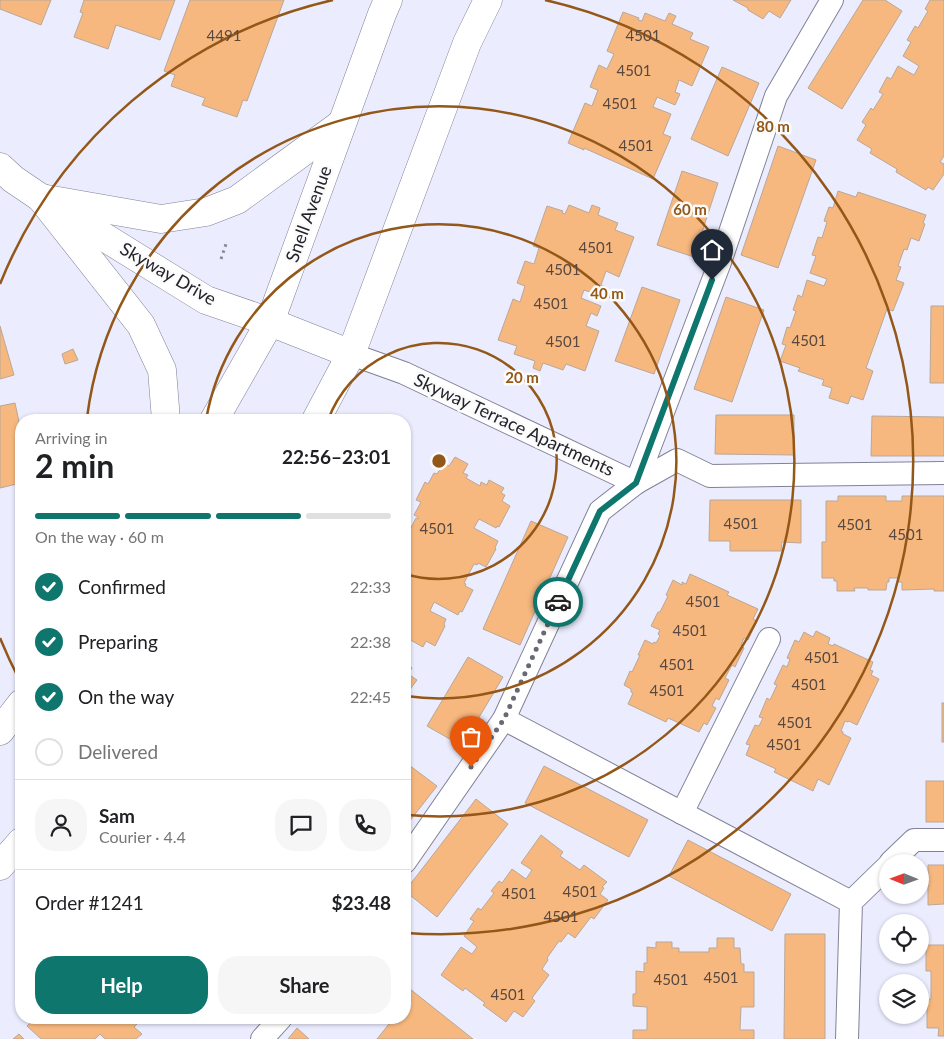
<!DOCTYPE html>
<html lang="en">
<head>
<meta charset="utf-8">
<style>
  :root { --surface:#fff; --page:#f6f6f6; --text:#202124; --muted:#757577; --line:#e0e0e0; --accent:#0f766e }
  body { margin:0; font-family:Lato,sans-serif; background:var(--page); color:var(--text); height:100vh; display:flex; flex-direction:column; font-size:19px; white-space:nowrap }
  * { box-sizing:border-box; margin:0 }
  p { font-size:16px; color:var(--muted) }
  .icon { flex:none; width:28px; height:28px; fill:none; stroke:currentColor; stroke-width:2; stroke-linecap:round; stroke-linejoin:round }
  .map { position:relative; flex:1; overflow:hidden }
  .drawer { position:absolute; left:15px; top:414px; width:396px; height:610px; display:flex; flex-direction:column; background:var(--surface); border-radius:20px; box-shadow:0 1px 4px #0004 }
  .drawer>* { flex:none }
  .needle { width:32px; rotate:271deg }
  .buttons { position:absolute; left:879px; top:854px; display:grid; gap:10px }
  .buttons a { display:grid; place-items:center; width:50px; height:50px; border-radius:50%; background:var(--surface); box-shadow:0 1px 4px #0004; font-size:25px }
  .pin { position:absolute; display:grid; place-items:center; width:42px; height:42px; color:#fff; margin:-51px -21px; border-radius:50% 50% 50% 0; rotate:-45deg; box-shadow:0 0 5px #0007 }
  .pin .icon { rotate:45deg }
  .courier { position:absolute; display:grid; place-items:center; width:50px; height:50px; margin:-25px; border:4px solid #0f766e; border-radius:50%; background:#fff; color:#222; box-shadow:0 1px 6px #0007 }
  .summary em { font-style:normal; font-weight:700 }
  .summary div { display:flex; flex-direction:column-reverse }
  .summary { display:flex; align-items:center; justify-content:space-between; height:85px; padding:0 20px }
  h1 { font-size:32px; font-weight:700; line-height:38px }
  .bar { display:grid; grid-template-columns:repeat(4,1fr); gap:8px 5px; align-content:center; height:60px; padding:0 20px }
  .bar i { height:6px; border-radius:4px; background:var(--line) }
  .bar .active { background:var(--accent) }
  .bar p { grid-column:span 4 }
  .line { display:flex; align-items:center; gap:12px; padding:0 20px; border-top:1px solid var(--line) }
  .line div { flex:1 }
  .round { display:grid; place-items:center; flex:none; width:52px; height:52px; border-radius:20px; background:var(--page) }
  ol { padding:0 20px; list-style:none }
  li { display:flex; align-items:center; gap:15px; height:55px }
  li p { margin-inline-start:auto }
  li .icon { padding:5px; border-radius:50%; background:var(--accent); color:#fff; stroke-width:4 }
  li:last-child { color:var(--muted) }
  li i { width:28px; height:28px; border:2px solid var(--line); border-radius:50% }
  .primary-button { display:flex; gap:10px; margin-top:auto; padding:10px 20px }
  .primary-button a { flex:1; height:58px; border-radius:20px; background:var(--accent); color:#fff; font-size:20px; font-weight:700; line-height:58px; text-align:center }
  .primary-button a+a { background:var(--page); color:var(--text) }
  .map>svg:first-child { display:block }
  .building { fill:#f7b87f; stroke:#baa798 }
  .lines { fill:none; stroke-linecap:round; stroke-linejoin:round }
  .lane-casing { stroke:#818297; stroke-width:24 }
  .street-casing { stroke:#818297; stroke-width:29 }
  .secondary-casing { stroke:#818297; stroke-width:29 }
  .path { stroke:#888895; stroke-width:3; stroke-dasharray:2.5 4; stroke-linecap:butt }
  .lane { stroke:#fff; stroke-width:22 }
  .street { stroke:#fff; stroke-width:28 }
  .secondary { stroke:#fff; stroke-width:28 }
  .done { stroke:#696975; stroke-width:5; stroke-dasharray:0 9 }
  .route { stroke:#0f766e; stroke-width:6 }
  .ring { fill:none; stroke:#935717; stroke-width:2.5 }
  .labels { text-anchor:middle; stroke-width:5; stroke-linejoin:round; paint-order:stroke }
  .number-label { font-size:15px; fill:#584840 }
  .street-label { font-size:18px; fill:#23232b; stroke:#fbfbfb }
  .centre { fill:#935717; stroke:#fbfbfb; stroke-width:2.5 }
  .ring-label { font-size:15px; text-anchor:middle; font-weight:bold; fill:#935717; stroke:#fbfbfb; stroke-width:5; stroke-linejoin:round; paint-order:stroke }
</style>
</head>
<body>
<div class="map">
<svg width="944" height="1039" viewBox="0 0 944 1039">
  <rect width="100%" height="100%" fill="#ebecfe"/>
  <g class="building">
    <path d="M0 0H51L41 25 0 9Z"/>
    <path d="M84 0H175L160 40 116 25 108 49 74 37 83 13 80 12Z"/>
    <path d="M190 0H284L247 101 243 100 237 117 202 105 205 98 171 86 175 75 164 71Z"/>
    <path d="M733 0H791L780 18 769 11 763 19 748 10V8Z"/>
    <path d="M863 0H885L902 11 842 109 808 88Z"/>
    <path d="M930 0H944V156L940 162 944 164V174L933 190 928 187 926 190 896 172 897 169 870 153 872 149 857 140 866 125 862 122 871 108 873 110 883 94 879 92 887 77 891 79 898 66 914 75 919 66 903 56 911 42 907 40 915 26 918 28 928 11 925 9Z"/>
    <path d="M623 12 639 18 638 20 642 21 645 13 665 21 669 13 676 16 672 24 693 33 690 39 709 47 692 86 679 80 675 92 680 94 675 105 657 97 653 107 671 114 663 134 671 137 653 179 584 148V150L568 143 585 103 592 106 598 90 590 87 599 65 607 69 614 54 607 51Z"/>
    <path d="M722 67 759 83 728 156 691 139Z"/>
    <path d="M778 146 816 160 778 268 741 255Z"/>
    <path d="M682 171 718 183 694 257 657 245Z"/>
    <path d="M838 191 856 197 858 192 926 215 923 223 925 224 919 241 911 238 907 250 904 249 898 266 901 267 896 280 904 283 893 311 887 309 866 368 873 371 863 400 851 396 848 404 829 398 832 388 822 385 824 380 798 371 800 368 780 361 786 345 782 344 787 327 790 328 796 311 793 310 798 295 802 297 807 280 824 286 827 279 810 273 816 256 812 255 818 237 822 238 827 222 824 221 829 207 833 208Z"/>
    <path d="M569 205 589 213 592 205 600 208 598 215 618 223 615 230 634 237 619 277 606 271 601 285 607 287 604 297 584 290 581 298 601 306 597 316 591 313 586 326 599 331 585 371 566 364 563 370 543 363 540 371 533 368 535 361 514 354 517 346 498 340 513 299 520 302 525 286 517 283 525 261 534 264 539 248 533 246 547 206 563 211 562 213 565 214Z"/>
    <path d="M642 287 680 300 654 374 615 361Z"/>
    <path d="M726 297 764 310 732 402 694 389Z"/>
    <path d="M931 306H944V383H930Z"/>
    <path d="M0 326 14 375 0 379Z"/>
    <path d="M73 349 78 360 65 364 62 354Z"/>
    <path d="M15 403 21 431V483L0 488V406Z"/>
    <path d="M716 415H794V455L715 454Z"/>
    <path d="M872 416 944 417V456H871Z"/>
    <path d="M455 457 468 464 463 473 468 475 466 478 480 486 481 482 487 485 489 480 504 488 501 493 505 495 502 501 510 506 499 527 497 526 496 528 479 519 474 528 498 541 495 548 496 549 486 567 478 563 477 565 474 564 464 583 466 584 465 586 473 590 462 612 460 611 458 615 434 602 430 611 446 619 444 624 445 626 435 646 426 641 423 647 405 637V539L416 518 418 519V517L414 515 421 502 416 500 425 482 428 484 434 473 437 474 444 463 449 466Z"/>
    <path d="M838 496H886V501H902V496H944V591H934V589L902 590V582H898V578H889V582H887L886 590H868V588H854L855 591H837V581H834V578H822V542H826V501H838Z"/>
    <path d="M710 500H801V543L782 542 781 551H730V541H709Z"/>
    <path d="M531 521 568 537 520 645 483 629Z"/>
    <path d="M690 574 729 592 727 595 758 609 753 619 757 621 748 640 744 638 741 645 744 648 735 667 732 665 725 678 729 680 719 700 716 698 712 706 716 708 707 725 704 723 699 732 668 718 666 722 628 704 633 693 631 692V689L624 685 630 671 632 672 640 655H638L645 640 653 644 654 642 656 643 660 636 658 634 660 630 651 626 658 612H660L668 596 666 595 673 580 682 585V582L686 584Z"/>
    <path d="M816 631 830 638 828 644 833 646 834 644 873 662 870 670 873 671 871 675 879 679 857 725 849 721 848 722 845 721 841 731 843 732V734L851 738 829 785 818 779 813 791 774 772 776 769 746 755 750 745 746 744 755 725 759 726 763 718 759 717 767 698 770 700 777 685 774 684 783 665 787 667 790 659 787 658 795 640 799 642 804 632 813 637Z"/>
    <path d="M468 657 503 677 462 746 427 726Z"/>
    <path d="M405 664 412 668 408 674 417 680 405 696Z"/>
    <rect x="942" y="703" width="2" height="39"/>
    <path d="M405 762 437 786 405 827Z"/>
    <path d="M544 766 648 820 629 857 525 803Z"/>
    <rect x="926" y="781" width="18" height="41"/>
    <path d="M476 799 508 824 437 917 405 891Z"/>
    <path d="M541 835 563 852 560 856 580 870 584 865 607 882 602 887 604 888 600 894 608 900 594 919 591 917 575 938 568 933 561 942 559 941 547 958 548 960 542 969 549 975 532 998 535 1001 523 1017 514 1011 506 1022 483 1005 485 1003 465 988 463 991 441 975 461 947 472 954 477 947 464 936 474 921 470 919 478 908 481 910 494 893 491 891 499 881 502 883 512 869 526 879 532 870 521 863Z"/>
    <path d="M688 840 791 894 772 931 669 876Z"/>
    <path d="M928 865H944V904L928 905Z"/>
    <path d="M785 934H825V1039H784Z"/>
    <path d="M717 938H734V948H740L741 964H744V972H754V1007H741L740 1030H754V1039H633V1030H647V1007L633 1006V994H636V971L644 972V963H647V947L656 948V942H672V948H679V952H709V948H717Z"/>
    <path d="M926 945H944V1036H938L939 1028H927V999H931V971H926Z"/>
    <path d="M410 989 473 1039H377L389 1024 385 1021 387 1018H405V995Z"/>
    <path d="M36 1018H143L134 1027 142 1034 136 1039H105L100 1034 95 1039H41L27 1026Z"/>
    <path d="M297 1028 309 1039H288Z"/>
    <path d="M19 1034 24 1039H13Z"/>
  </g>
  <g class="lines">
    <defs>
      <g id="lane">
        <path d="M351 354 404 373 636 483 720 262 776 96 832 0"/>
        <path d="M504 719 600 511 636 483 677 460 710 476 944 473"/>
        <path d="M682 813 769 639"/>
        <path d="M405 862 504 719 851 902"/>
        <path d="M891 862 914 840H944"/>
        <path d="M262 1039 281 1018"/>
        <path d="M847 1039 851 902 888 866"/>
      </g>
      <path id="street" d="M0 167 13 179 41 198 206 300 270 322 351 354"/>
      <g id="secondary">
        <path d="M41 198 161 219 206 212 237 200 341 124"/>
        <path d="M41 198 141 325 162 370 166 420"/>
        <path d="M214 420 270 322 382 14 388 0"/>
        <path d="M316 420 351 354 467 43 488 0"/>
        <path d="M0 731 21 704"/>
        <path d="M0 866 21 842"/>
      </g>
    </defs>
    <use href="#lane" class="lane-casing"/>
    <use href="#street" class="street-casing"/>
    <use href="#secondary" class="secondary-casing"/>
    <path class="path" d="M221 259 227 241"/>
    <use href="#lane" class="lane"/>
    <use href="#street" class="street"/>
    <use href="#secondary" class="secondary"/>
  </g>
  <g class="lines">
    <path class="done" d="M471 767 504 719 558 602"/>
    <path class="route" d="M558 602 600 511 636 483 712 280"/>
  </g>
  <g class="ring">
    <path d="M328 420A118 118 0 1 1 405 574"/>
    <path d="M206 420A237 237 0 1 1 406 696"/>
    <path d="M87 418A355 355 0 1 1 408 815"/>
    <path d="M19 679A473 473 0 0 1 0 638M0 284A473 473 0 0 1 333 0M545 0A473 473 0 0 1 406 933"/>
  </g>
  <g class="labels">
    <g class="number-label">
      <text x="224" y="41">4491</text>
      <text x="643" y="41">4501</text>
      <text x="634" y="76">4501</text>
      <text x="620" y="109">4501</text>
      <text x="636" y="151">4501</text>
      <text x="596" y="253">4501</text>
      <text x="563" y="275">4501</text>
      <text x="551" y="309">4501</text>
      <text x="809" y="346">4501</text>
      <text x="563" y="347">4501</text>
      <text x="741" y="529">4501</text>
      <text x="855" y="530">4501</text>
      <text x="437" y="534">4501</text>
      <text x="906" y="540">4501</text>
      <text x="703" y="607">4501</text>
      <text x="690" y="636">4501</text>
      <text x="822" y="663">4501</text>
      <text x="677" y="670">4501</text>
      <text x="809" y="690">4501</text>
      <text x="667" y="696">4501</text>
      <text x="795" y="728">4501</text>
      <text x="784" y="750">4501</text>
      <text x="580" y="897">4501</text>
      <text x="519" y="899">4501</text>
      <text x="561" y="922">4501</text>
      <text x="721" y="983">4501</text>
      <text x="671" y="985">4501</text>
      <text x="508" y="1000">4501</text>
    </g>
    <g class="street-label">
      <text transform="translate(309 214) rotate(-70)" y="6">Snell Avenue</text>
      <text transform="translate(168 274) rotate(30)" y="6">Skyway Drive</text>
      <text transform="translate(514 425) rotate(25)" y="6">Skyway Terrace Apartments</text>
    </g>
  </g>
  <circle cx="439" cy="461" r="8" class="centre"/>
  <g class="ring-label">
    <text x="773" y="132">80 m</text>
    <text x="690" y="215">60 m</text>
    <text x="607" y="299">40 m</text>
    <text x="522" y="383">20 m</text>
  </g>
</svg>
<div class="buttons">
<a><svg class="needle" viewBox="-14 -14 28 28"><path d="M0-13l5 13h-10z" fill="#e53935"/><path d="M0 13l5-13h-10z" fill="#757577"/></svg></a>
<a><svg class="icon" aria-label="locate" viewBox="0 0 24 24"><circle cx="12" cy="12" r="6"/><path d="M12 2v4M12 18v4M2 12h4M18 12h4"/></svg></a>
<a><svg class="icon" aria-label="layers" viewBox="0 0 24 24"><path d="M12 4l9 5-9 5-9-5zM3 14l9 5 9-5"/></svg></a>
</div>
<div class="pin" style="left:471px;top:767px;background:#ea580c"><svg class="icon" aria-label="bag" viewBox="0 0 24 24"><path d="M5 8h14l-1 12H6zM9 8a3 3 0 0 1 6 0"/></svg></div>
<div class="pin" style="left:712px;top:280px;background:#1f2937"><svg class="icon" aria-label="home" viewBox="0 0 24 24"><path d="M3 11l9-7 9 7M6 9v11h12V9"/></svg></div>
<div class="courier" style="left:558px;top:602px"><svg class="icon" aria-label="car" viewBox="0 0 24 24"><path d="M5 17H2v-5l4-1 3-4h7l3 4 3 1v5h-3M9 17h6M6 11h13"/><circle cx="7" cy="17" r="2"/><circle cx="17" cy="17" r="2"/></svg></div>
<section class="drawer">
<div class="summary"><div><h1>2 min</h1><p>Arriving in</p></div><em>22:56–23:01</em></div>
<div class="bar"><i class="active"></i><i class="active"></i><i class="active"></i><i></i><p>On the way · 60 m</p></div>
<ol>
<li><svg class="icon" aria-label="check" viewBox="0 0 24 24"><path d="M5 12l5 5 9-10"/></svg>Confirmed<p>22:33</p></li>
<li><svg class="icon" aria-label="check" viewBox="0 0 24 24"><path d="M5 12l5 5 9-10"/></svg>Preparing<p>22:38</p></li>
<li><svg class="icon" aria-label="check" viewBox="0 0 24 24"><path d="M5 12l5 5 9-10"/></svg>On the way<p>22:45</p></li>
<li><i></i>Delivered</li>
</ol>
<div class="line" style="height:90px"><a class="round"><svg class="icon" aria-label="person" viewBox="0 0 24 24"><circle cx="12" cy="8" r="4"/><path d="M4 21q1-7 8-7t8 7"/></svg></a><div><b>Sam</b><p>Courier · 4.4</p></div><a class="round"><svg class="icon" aria-label="chat" viewBox="0 0 24 24"><path d="M4 5h16v11H9l-5 4z"/></svg></a><a class="round"><svg class="icon" aria-label="phone" viewBox="0 0 24 24"><path d="M5 4h4l2 5-3 2q2 4 5 5l2-3 5 2v4C11 20 4 13 5 4z"/></svg></a></div>
<div class="line" style="height:65px"><div>Order #1241</div><b>$23.48</b></div>
<div class="primary-button"><a>Help</a><a>Share</a></div>
</section>
</div>
</body>
</html>
